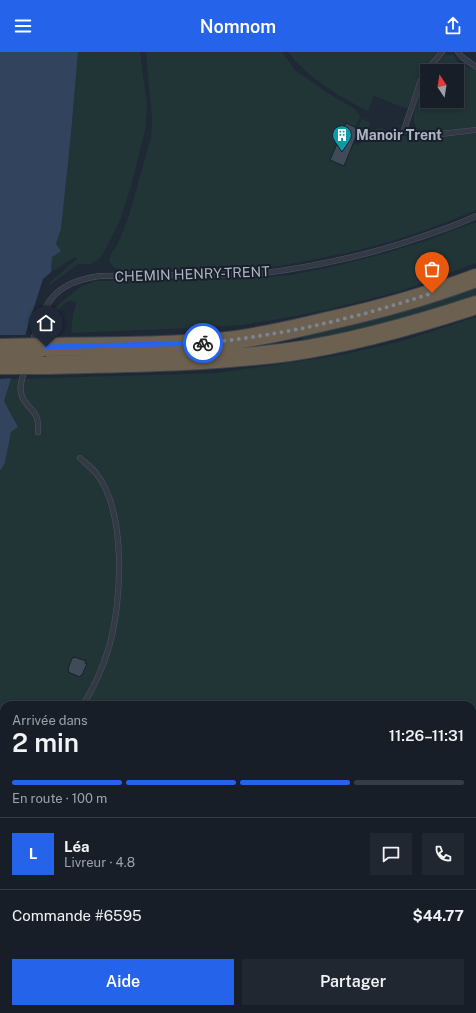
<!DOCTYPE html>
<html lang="fr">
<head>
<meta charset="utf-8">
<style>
  :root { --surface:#171e28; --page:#202730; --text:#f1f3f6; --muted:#9ea2a8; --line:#363c45; --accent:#2563eb }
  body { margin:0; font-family:"Public Sans",sans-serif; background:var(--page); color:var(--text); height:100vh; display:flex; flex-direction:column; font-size:15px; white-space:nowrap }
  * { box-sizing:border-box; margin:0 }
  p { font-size:13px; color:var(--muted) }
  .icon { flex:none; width:22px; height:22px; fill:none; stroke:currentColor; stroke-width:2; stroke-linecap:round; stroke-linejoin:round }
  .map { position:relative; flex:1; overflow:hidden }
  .side { position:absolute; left:0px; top:649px; width:476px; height:312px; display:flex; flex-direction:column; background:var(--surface); border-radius:12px 12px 0 0; box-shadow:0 2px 6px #0003,0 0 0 1px var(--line) }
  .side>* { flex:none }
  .needle { width:26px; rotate:348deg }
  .buttons { position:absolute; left:420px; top:12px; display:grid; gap:8px }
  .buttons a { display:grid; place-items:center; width:44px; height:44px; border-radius:0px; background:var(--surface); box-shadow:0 2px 6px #0003,0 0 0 1px var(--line); font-size:20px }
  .pin { position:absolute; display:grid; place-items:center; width:34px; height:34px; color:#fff; margin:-41px -17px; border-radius:50% 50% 50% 0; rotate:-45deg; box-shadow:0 0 4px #0007 }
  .pin .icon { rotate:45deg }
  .courier { position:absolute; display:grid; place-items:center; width:40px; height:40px; margin:-20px; border:3px solid #2563eb; border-radius:50%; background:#fff; color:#222; box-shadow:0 1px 5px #0007 }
  .overview em { font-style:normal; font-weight:600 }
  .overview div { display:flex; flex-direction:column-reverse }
  .overview { display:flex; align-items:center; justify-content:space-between; height:68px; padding:0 12px }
  h1 { font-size:26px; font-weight:600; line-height:30px }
  .bar { display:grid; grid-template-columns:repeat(4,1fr); gap:6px 4px; align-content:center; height:48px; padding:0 12px }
  .bar i { height:5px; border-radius:3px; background:var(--line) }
  .bar .active { background:var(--accent) }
  .bar p { grid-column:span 4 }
  .line { display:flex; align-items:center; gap:10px; padding:0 12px; border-top:1px solid var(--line) }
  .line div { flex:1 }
  .round { display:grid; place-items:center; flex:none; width:42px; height:42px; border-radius:0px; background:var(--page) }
  .cta { display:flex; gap:8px; margin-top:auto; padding:8px 12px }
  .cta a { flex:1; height:46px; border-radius:0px; background:var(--accent); color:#fff; font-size:16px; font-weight:600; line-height:46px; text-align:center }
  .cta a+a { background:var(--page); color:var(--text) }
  header { display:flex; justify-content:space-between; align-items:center; height:52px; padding:0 12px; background:var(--accent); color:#fff; font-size:18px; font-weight:600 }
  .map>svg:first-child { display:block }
  .green { fill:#213436; fill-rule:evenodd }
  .water { fill:#32445d }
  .pier { fill:#1f2835 }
  .building { fill:#404b5a; stroke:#1a212c }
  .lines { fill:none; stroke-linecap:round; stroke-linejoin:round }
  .service-casing { stroke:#4d5561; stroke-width:6 }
  .motorway-casing { stroke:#3a424d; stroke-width:20 }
  .service { stroke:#333a46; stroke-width:5 }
  .motorway { stroke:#6c6150; stroke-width:18 }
  .motorway-bridge-casing { stroke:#3a424d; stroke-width:20; stroke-linecap:butt }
  .motorway-bridge { stroke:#6c6150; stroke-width:18 }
  .done { stroke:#7b8491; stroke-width:4; stroke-dasharray:0 7.2 }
  .route { stroke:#2563eb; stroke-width:5 }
  .labels { text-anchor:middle; stroke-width:4; stroke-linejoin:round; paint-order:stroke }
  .poi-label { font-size:14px; font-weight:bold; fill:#acb5c3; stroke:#181f2a; text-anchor:start }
  .street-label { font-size:14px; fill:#acb5c3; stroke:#181f2a }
</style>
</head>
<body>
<header><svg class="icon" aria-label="menu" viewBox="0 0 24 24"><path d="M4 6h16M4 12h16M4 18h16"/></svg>Nomnom<svg class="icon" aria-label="share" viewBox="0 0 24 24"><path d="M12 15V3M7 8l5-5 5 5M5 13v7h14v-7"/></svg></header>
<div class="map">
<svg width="476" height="961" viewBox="0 0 476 961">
  <rect width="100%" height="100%" fill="#1f2835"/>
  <g class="green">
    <path d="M78 0H140L147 53 145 79 131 134 120 168 107 195 100 206 91 212H78L50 233V230L77 207 75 205 51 220 52 205 61 177 71 82Z"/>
    <path d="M146 0H282L295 18 326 40 356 58 359 62 360 66 355 75 344 113 353 92 359 93 362 89 376 77 381 76 404 84 422 86 476 82V158L437 174 396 188 347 201 280 214 233 218 140 219H123L113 215 109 209 110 203 117 193 128 167 151 85 152 68Z"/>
    <path d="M288 0H437L421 21 407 57 374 44 368 59C338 44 308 26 288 0Z"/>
    <path d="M446 3H453L459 11 476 19V75C461 76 447 80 432 81 399 81 420 42 427 26V49H457V19H431L443 5Z"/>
    <path d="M362 66 369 70C373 78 364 83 358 88L362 78 358 76Z"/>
    <path d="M476 170V211L401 239 326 258 279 267 243 273 196 276 71 281 73 262 76 253 75 249C64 249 64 251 59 259 56 264 52 268 48 273L51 259 80 235 96 229 244 227 291 223 340 213 390 200 428 188Z"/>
    <path d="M476 236V243C420 264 362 278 303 289L302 284 415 255Z"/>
    <path d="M476 265V961H0V419L5 411 11 380 18 375 4 349 11 327 216 321 275 313 346 302 405 288ZM4 653H472V957H4Z"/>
  </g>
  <path class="water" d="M0 0H78L71 82 61 177 56 192 61 199 52 205 51 220 43 227 4 349 18 375 11 380 5 411 0 419Z"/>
  <path class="pier" d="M0 283H27L13 326 0 327Z"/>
  <g class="building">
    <path d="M346 71 359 77 344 114 330 108Z"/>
    <path d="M74 605 86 609 85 611 87 612 82 623H81L80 625 68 620 69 618 68 617 72 606H74Z"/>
  </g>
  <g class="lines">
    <defs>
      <g id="service">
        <path d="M442 0 428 17 421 28 404 78 422 82 432 83 476 78"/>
        <path d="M458 0 462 5 476 15"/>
        <path d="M32 292C44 250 54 230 100 224L257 222C314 215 370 203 424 184 442 178 460 172 476 164"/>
        <path d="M25 317C23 324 19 333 21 341 25 358 40 355 38 380"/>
        <path d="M80 406C85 411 91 415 96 421 127 460 122 550 109 595 103 616 94 635 83 653"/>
        <path d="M472 719 476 709"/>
        <path d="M472 748 476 756"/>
        <path d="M0 763 4 755"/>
        <path d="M472 766 476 761"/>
        <path d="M0 773 4 777"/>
        <path d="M472 804 476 840"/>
        <path d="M0 844 4 836"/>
        <path d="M0 942 4 943"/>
        <path d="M89 957 90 961"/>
        <path d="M106 957H205"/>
        <path d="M260 957 310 961"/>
      </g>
      <g id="motorway">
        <path d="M46 295C106 294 167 295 227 289 261 285 295 277 328 269 378 258 428 244 476 226"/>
        <path d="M41 313C124 311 206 311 289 300 353 291 415 273 476 253"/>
      </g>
    </defs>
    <use href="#service" class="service-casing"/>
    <use href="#motorway" class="motorway-casing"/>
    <use href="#service" class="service"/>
    <use href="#motorway" class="motorway"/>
    <defs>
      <g id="motorway-bridge">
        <path d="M0 296 46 295"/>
        <path d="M0 313H41"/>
      </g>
    </defs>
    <use href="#motorway-bridge" class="motorway-bridge-casing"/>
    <use href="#motorway-bridge" class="motorway-bridge"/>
  </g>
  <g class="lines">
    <path class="done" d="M203 291C280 284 358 266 432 241"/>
    <path class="route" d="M46 295 203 291"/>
  </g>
  <defs>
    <symbol id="building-pin" viewBox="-11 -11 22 30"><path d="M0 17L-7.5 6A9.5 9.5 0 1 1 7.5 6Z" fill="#0f9aa8" stroke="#181f2a"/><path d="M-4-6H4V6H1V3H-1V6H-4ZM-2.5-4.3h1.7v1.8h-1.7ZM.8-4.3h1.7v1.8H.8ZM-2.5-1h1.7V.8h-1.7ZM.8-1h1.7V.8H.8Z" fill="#fff"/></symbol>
  </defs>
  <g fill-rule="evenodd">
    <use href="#building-pin" x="331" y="72" width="22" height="30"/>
  </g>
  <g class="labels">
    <g class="poi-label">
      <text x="356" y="88">Manoir Trent</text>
    </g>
    <g class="street-label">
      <text transform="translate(192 222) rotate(-2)" y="5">CHEMIN HENRY-TRENT</text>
    </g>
  </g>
</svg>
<div class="buttons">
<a><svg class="needle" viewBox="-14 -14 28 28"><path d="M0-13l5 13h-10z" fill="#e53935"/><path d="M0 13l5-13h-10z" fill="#9ea2a8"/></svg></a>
</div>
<div class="pin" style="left:432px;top:241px;background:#ea580c"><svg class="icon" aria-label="bag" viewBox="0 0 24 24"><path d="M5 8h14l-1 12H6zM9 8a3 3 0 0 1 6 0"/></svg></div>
<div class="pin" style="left:46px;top:295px;background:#1f2937"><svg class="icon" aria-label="home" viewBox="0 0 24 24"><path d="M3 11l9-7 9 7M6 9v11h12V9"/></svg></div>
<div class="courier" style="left:203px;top:291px"><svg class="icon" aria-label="bike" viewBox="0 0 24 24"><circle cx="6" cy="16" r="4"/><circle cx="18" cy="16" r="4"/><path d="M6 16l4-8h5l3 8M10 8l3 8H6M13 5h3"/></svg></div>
<section class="side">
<div class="overview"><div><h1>2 min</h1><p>Arrivée dans</p></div><em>11:26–11:31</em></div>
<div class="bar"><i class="active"></i><i class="active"></i><i class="active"></i><i></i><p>En route · 100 m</p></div>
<div class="line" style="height:72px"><b class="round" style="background:var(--accent);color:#fff">L</b><div><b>Léa</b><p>Livreur · 4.8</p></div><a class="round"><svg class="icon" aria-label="chat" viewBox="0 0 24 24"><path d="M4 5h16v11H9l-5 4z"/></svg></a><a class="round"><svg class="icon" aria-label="phone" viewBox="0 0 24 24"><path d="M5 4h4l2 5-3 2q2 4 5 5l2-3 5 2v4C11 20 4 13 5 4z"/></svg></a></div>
<div class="line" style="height:52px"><div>Commande #6595</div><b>$44.77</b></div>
<div class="cta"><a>Aide</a><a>Partager</a></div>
</section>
</div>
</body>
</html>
